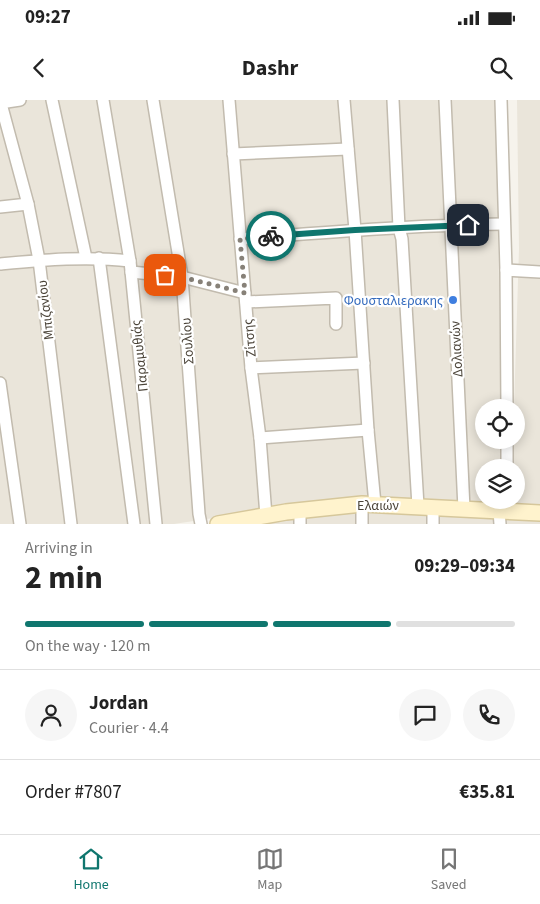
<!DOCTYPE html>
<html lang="en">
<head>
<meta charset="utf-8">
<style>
  :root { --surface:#fff; --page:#f6f6f6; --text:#222; --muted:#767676; --line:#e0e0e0; --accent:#0f766e }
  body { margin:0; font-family:"Source Sans 3",sans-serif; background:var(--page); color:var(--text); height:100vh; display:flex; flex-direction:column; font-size:19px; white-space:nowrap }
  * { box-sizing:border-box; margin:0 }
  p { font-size:16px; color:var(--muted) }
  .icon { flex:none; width:28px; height:28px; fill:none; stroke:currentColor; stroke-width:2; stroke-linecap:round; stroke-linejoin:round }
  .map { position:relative; height:424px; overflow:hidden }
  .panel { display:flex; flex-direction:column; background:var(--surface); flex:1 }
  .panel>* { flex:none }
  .controls { position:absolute; left:475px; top:299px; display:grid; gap:10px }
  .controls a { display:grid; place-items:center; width:50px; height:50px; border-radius:50%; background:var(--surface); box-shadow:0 2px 12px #0003; font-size:25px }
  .pin { position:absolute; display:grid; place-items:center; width:42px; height:42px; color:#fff; margin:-21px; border-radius:10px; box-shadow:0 2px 8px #0006 }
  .courier { position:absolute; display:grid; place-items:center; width:50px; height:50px; margin:-25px; border:4px solid #0f766e; border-radius:50%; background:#fff; color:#222; box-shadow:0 1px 6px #0007 }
  .overview em { font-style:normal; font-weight:700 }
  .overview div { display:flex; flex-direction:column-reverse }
  .overview { display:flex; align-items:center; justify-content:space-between; height:85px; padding:0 25px }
  h1 { font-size:32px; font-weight:700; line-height:38px }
  .bar { display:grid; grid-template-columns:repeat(4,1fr); gap:8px 5px; align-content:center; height:60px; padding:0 25px }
  .bar i { height:6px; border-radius:4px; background:var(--line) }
  .bar .current { background:var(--accent) }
  .bar p { grid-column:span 4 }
  .line { display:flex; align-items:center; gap:12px; padding:0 25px; border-top:1px solid var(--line) }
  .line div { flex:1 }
  .round { display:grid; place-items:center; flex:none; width:52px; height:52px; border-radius:26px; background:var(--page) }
  .status { display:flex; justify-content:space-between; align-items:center; height:35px; padding:0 25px; background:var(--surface); direction:ltr }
  .status svg { height:14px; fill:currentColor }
  header { display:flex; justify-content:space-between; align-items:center; height:65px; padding:0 25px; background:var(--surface); font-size:22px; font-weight:700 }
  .menu { display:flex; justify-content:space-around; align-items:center; height:70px; border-top:1px solid var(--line); background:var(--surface); font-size:14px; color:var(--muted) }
  .menu a { display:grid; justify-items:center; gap:2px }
  .menu .current { color:var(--accent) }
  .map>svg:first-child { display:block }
  .residential { fill:#eae5da }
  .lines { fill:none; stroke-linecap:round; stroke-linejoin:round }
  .street-casing { stroke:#c2bbae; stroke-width:14 }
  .secondary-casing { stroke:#d6c79b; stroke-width:18 }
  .street { stroke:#fff; stroke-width:11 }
  .secondary { stroke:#fff3cd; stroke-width:15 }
  .done { stroke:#878178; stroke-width:5; stroke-dasharray:0 9 }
  .route { stroke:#0f766e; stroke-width:6 }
  .shop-dot { fill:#3f7fe0; stroke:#fff; stroke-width:2 }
  .labels { text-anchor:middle; stroke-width:4.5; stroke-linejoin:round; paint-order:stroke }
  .shop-label { font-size:14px; fill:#366cbe; stroke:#fff; text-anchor:end }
  .street-label { font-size:14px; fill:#4b4439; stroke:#fff }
</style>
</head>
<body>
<div class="status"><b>09:27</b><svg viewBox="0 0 49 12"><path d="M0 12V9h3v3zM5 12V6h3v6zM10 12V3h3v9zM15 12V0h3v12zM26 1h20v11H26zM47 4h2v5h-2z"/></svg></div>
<header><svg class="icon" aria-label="back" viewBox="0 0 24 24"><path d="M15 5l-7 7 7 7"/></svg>Dashr<svg class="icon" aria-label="search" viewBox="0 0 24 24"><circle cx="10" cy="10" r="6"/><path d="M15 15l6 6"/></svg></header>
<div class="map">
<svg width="540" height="424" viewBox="0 0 540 424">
  <rect width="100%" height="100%" fill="#f6f3ec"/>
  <g class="residential">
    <path d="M0 0H496L501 307 484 308V340H502V367L484 368V400H503V403L367 397 286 407 174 424H0Z"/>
    <path d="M517 0H540V404H512V400H516V368L513 367V340H516V308L514 307 519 149Z"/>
    <path d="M358 408 360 424H254Z"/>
    <path d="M365 413 505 415 540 417V424H365Z"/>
  </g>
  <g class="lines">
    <defs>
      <g id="street">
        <path d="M0 0 28 104 39 160 71 424"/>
        <path d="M52 0 86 158"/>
        <path d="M103 0 130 161 156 424"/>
        <path d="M153 0 182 177 199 414 201 424"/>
        <path d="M229 0 251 268 260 338 266 416"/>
        <path d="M344 0 355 130 368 330 375 404"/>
        <path d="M393 0 399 128 402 139 418 406"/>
        <path d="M445 0 464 409"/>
        <path d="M501 0 506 170 507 308"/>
        <path d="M0 3 20 0"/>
        <path d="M233 54 348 49"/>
        <path d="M0 107 28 104"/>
        <path d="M240 139C328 132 416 125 504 124"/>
        <path d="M99 158 134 424"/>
        <path d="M0 164C44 160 86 156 130 161"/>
        <path d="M506 170 540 172"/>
        <path d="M131 172 182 177 245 193"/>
        <path d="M246 202 336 198V224"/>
        <path d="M251 268 364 263"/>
        <path d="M0 283 20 424"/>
        <path d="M260 338 368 330"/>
        <path d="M507 340V368"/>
        <path d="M507 400V411"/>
        <path d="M362 404V424"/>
        <path d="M433 407V424"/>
        <path d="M499 411 500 424"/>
        <path d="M300 424V410"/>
      </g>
      <path id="secondary" d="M218 424 286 412 362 404 540 413"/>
    </defs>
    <use href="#street" class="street-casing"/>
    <use href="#secondary" class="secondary-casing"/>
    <use href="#street" class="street"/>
    <use href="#secondary" class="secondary"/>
  </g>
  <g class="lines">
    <path class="done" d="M165 175 182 177 245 193 240 139 271 136"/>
    <path class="route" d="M271 136 355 130 468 125"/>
  </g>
  <circle class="shop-dot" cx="453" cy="200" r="5"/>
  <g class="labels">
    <g class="shop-label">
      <text x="443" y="205">Φουσταλιερακης</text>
    </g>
    <g class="street-label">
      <text transform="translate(45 210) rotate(-97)" y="5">Μπιζανίου</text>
      <text transform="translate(249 238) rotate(-95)" y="5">Ζίτσης</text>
      <text transform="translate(187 241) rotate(-94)" y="5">Σουλίου</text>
      <text transform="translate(456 249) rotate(-93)" y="5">Δολιανών</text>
      <text transform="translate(139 256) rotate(-96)" y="5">Παραμυθιάς</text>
      <text x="378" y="410">Ελαιών</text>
    </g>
  </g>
</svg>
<div class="controls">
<a><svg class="icon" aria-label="locate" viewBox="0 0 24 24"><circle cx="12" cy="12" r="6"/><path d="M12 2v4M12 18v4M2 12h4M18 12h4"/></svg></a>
<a><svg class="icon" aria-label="layers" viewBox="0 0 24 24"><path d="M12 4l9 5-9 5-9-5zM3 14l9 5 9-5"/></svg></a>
</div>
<div class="pin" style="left:165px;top:175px;background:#ea580c"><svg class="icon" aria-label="bag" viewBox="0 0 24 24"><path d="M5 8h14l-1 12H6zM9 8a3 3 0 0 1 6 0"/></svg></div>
<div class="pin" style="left:468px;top:125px;background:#1f2937"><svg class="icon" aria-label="home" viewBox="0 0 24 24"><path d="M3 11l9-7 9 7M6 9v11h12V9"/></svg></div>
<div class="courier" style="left:271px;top:136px"><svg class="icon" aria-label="bike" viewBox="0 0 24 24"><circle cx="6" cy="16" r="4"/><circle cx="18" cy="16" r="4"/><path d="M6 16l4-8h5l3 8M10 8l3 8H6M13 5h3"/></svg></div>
</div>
<section class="panel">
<div class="overview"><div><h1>2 min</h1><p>Arriving in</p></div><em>09:29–09:34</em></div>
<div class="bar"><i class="current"></i><i class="current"></i><i class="current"></i><i></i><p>On the way · 120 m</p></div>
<div class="line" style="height:90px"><a class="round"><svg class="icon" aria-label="person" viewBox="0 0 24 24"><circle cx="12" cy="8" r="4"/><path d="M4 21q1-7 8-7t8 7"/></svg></a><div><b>Jordan</b><p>Courier · 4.4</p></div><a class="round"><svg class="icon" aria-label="chat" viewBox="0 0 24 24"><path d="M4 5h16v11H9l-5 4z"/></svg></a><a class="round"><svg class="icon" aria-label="phone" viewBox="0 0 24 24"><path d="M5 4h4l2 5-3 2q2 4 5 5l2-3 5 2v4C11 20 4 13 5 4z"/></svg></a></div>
<div class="line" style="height:65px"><div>Order #7807</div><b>€35.81</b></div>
</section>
<nav class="menu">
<a class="current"><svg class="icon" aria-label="home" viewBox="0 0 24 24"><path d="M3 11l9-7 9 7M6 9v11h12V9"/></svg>Home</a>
<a><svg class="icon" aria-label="map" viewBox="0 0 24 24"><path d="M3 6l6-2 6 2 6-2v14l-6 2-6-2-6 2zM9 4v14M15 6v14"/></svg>Map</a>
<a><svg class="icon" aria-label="saved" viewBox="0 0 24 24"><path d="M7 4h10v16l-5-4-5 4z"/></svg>Saved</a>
</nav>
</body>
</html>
